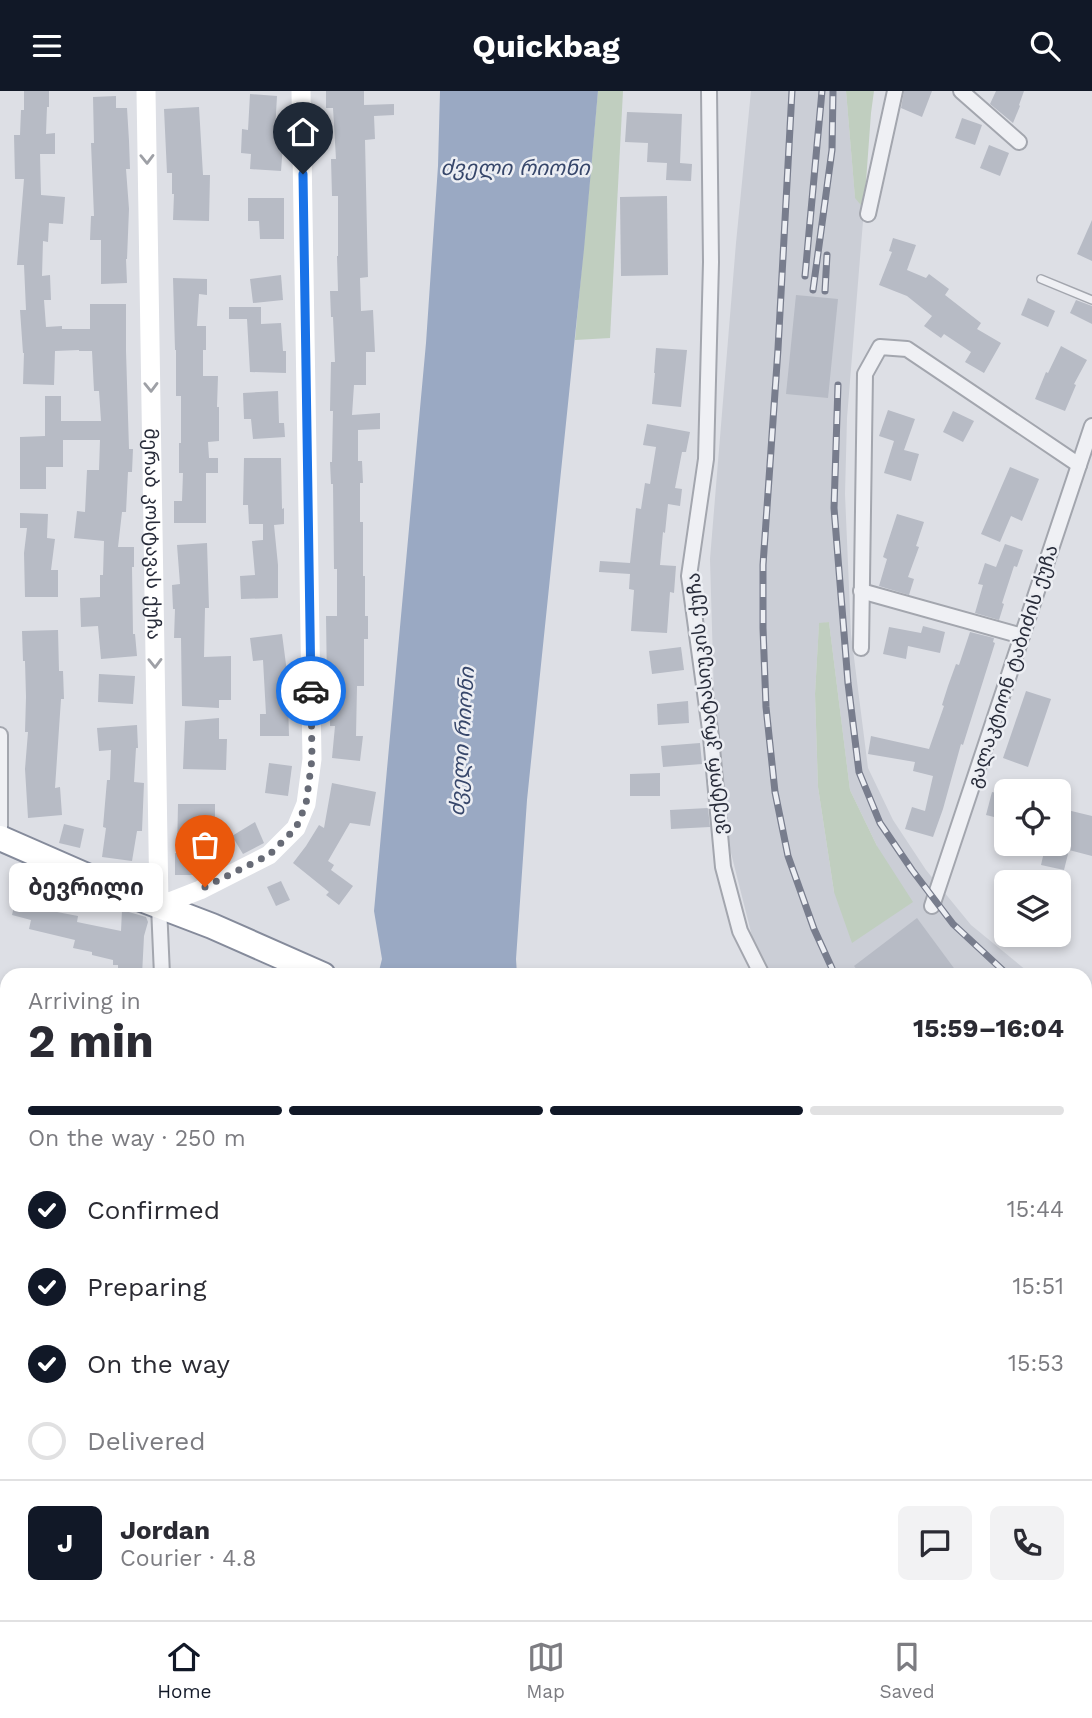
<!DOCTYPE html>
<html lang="en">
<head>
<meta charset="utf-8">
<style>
  :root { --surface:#fff; --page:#f2f2f3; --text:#2b2b33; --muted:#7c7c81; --line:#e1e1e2; --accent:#111827 }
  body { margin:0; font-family:"Work Sans","Noto Sans Georgian",sans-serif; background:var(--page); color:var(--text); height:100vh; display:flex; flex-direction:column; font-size:26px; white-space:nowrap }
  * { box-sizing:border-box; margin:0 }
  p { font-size:23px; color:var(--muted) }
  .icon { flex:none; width:38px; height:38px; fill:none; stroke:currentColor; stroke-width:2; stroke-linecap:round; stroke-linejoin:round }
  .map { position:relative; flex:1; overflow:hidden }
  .side { position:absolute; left:0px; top:877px; width:1092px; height:653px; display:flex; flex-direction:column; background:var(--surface); border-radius:21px 21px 0 0; box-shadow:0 4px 10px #0003 }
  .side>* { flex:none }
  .tools { position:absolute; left:994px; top:688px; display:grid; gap:14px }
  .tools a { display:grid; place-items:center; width:77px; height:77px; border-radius:10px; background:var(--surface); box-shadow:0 4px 10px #0003; font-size:35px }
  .pin { position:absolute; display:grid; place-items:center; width:60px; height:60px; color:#fff; margin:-72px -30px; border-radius:50% 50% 50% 0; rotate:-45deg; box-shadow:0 0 7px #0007 }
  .pin .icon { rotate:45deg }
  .courier { position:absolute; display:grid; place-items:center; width:70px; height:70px; margin:-35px; border:5px solid #1a73e8; border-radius:50%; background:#fff; color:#222; box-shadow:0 2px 9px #0007 }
  .bubble { position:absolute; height:49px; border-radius:10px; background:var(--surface); box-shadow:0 4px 10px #0003; font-size:23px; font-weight:700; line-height:49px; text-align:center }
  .summary em { font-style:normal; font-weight:700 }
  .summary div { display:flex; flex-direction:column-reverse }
  .summary { display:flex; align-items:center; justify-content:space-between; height:119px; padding:0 28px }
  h1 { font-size:46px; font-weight:700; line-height:52px }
  .bar { display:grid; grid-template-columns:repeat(4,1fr); gap:10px 7px; align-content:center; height:84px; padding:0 28px }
  .bar i { height:9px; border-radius:5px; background:var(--line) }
  .bar .current { background:var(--accent) }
  .bar p { grid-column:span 4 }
  .line { display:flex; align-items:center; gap:18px; padding:0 28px; border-top:2px solid var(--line) }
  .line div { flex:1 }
  .round { display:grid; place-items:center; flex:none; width:74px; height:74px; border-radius:10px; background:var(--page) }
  ol { padding:0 28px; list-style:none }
  li { display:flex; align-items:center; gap:21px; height:77px }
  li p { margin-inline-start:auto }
  li .icon { padding:7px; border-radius:50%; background:var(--accent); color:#fff; stroke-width:4 }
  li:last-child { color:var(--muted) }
  li i { width:38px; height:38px; border:4px solid var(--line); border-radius:50% }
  header { display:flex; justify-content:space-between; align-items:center; height:91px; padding:0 28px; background:var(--accent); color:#fff; font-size:32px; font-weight:700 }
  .tabs { display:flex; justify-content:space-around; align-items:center; height:98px; border-top:2px solid var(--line); background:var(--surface); font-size:19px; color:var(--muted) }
  .tabs a { display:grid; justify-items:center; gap:4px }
  .tabs .current { color:var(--accent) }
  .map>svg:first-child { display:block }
  .built { fill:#cbced6; fill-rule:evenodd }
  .green { fill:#c0cebf }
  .water { fill:#9aa9c3 }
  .building { fill:#b7bbc5 }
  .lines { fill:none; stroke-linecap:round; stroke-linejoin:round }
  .lane-casing { stroke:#a3a6ae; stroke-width:10 }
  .street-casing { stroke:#a3a6ae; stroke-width:18 }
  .highway-casing { stroke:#858b9b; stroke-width:28 }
  .lane { stroke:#eff0f4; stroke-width:7 }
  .street { stroke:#eff0f4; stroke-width:14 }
  .secondary { stroke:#fff; stroke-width:19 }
  .highway { stroke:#fff; stroke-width:24 }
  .rail-casing { stroke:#787d8d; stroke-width:7 }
  .rail { stroke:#eceef3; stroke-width:4.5; stroke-dasharray:13; stroke-linecap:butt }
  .oneway { stroke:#9ea0a6 }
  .done { stroke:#676b76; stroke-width:7; stroke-dasharray:0 12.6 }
  .route { stroke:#1a73e8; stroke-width:9 }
  .labels { text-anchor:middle; stroke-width:5; stroke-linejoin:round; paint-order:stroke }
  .street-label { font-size:19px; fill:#282c3a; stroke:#eceef3 }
  .water-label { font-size:21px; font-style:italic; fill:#36466a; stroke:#eceef3 }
</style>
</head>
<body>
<header><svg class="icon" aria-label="menu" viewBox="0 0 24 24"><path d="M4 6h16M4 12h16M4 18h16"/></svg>Quickbag<svg class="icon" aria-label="search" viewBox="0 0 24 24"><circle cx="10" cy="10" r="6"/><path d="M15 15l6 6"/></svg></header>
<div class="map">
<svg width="1092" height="1529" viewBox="0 0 1092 1529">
  <rect width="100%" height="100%" fill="#dddfe5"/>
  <g class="built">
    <path d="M751 0H846L855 106 864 118 847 327 845 403 851 543 868 677 893 729 926 779 971 834 1032 884H771L754 853 729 754 714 606 710 468 736 152ZM829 531 850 699 877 755 834 801 818 696 815 603 819 533Z"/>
    <path d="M1085 1104 1092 1111V1198L1085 1195Z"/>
    <path d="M1085 1256 1092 1260V1529H906L908 1522H1085Z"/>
    <path d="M561 1523H765L762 1529H562Z"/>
  </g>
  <g class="green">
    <path d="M598 0H623L610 247 575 249Z"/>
    <path d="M846 0H874L871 22 864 118 855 107Z"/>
    <path d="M829 531 850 699 877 755 913 811 852 852 834 801 818 696 815 603 819 532Z"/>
    <path d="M1085 950 1092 955V1111L1085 1104Z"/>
    <path d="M765 1522 898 1523 896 1529H762Z"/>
  </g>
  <g class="water">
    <path d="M440 0H598L584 158 527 709 516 868 517 884H378L382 868 374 820 426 252 438 75Z"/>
    <path d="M561 1523 562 1529H374L373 1523Z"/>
  </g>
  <g class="building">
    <path d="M24 0H49V16H47L46 43 55 42V63H40L41 104 65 106 63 133 49 132 48 151 43 150 42 185 50 184 51 209H44L46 236 62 235V238H90V213H126V260L129 358H133L132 381H128L126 421H122L118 456H134V476H132L133 543H135L137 565 101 568 98 535 81 536 80 507 100 506V484H103L104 450 74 447 77 420 85 421 87 379H99L100 349H63V376H46V398H20V346L45 345V305H61V330H101L99 300H94L92 260H79V259L55 260 54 294 23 293 24 262H23L20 219H26L24 174H17L24 88H15L14 44H20L21 19H24Z"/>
    <path d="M326 0H364V14L394 13V24L374 25 375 48 365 49 368 186 360 187 361 220 373 219 375 261H366V294H354L352 324 380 322V338L358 339V370H362L363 392H360V431H363V485H365V525H368V548H364V595H357L356 645H363L360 670 332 667 335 635H330L331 594H327L326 525H337V478H334L333 393H331L330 371H332L333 320H330L331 271H335L333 226H331L330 200H338L337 165H338V105H332L331 68H336L333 17H326Z"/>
    <path d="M904 0H932L922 26 901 17Z"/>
    <path d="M996 0H1024L1019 14 1020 15 1013 32 990 13Z"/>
    <path d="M250 3 277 5 275 40 284 41 281 80 250 78 251 63 241 62 242 38 248 39Z"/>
    <path d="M116 5V17H127L129 50 130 78H126L129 118 127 168H126L127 192 101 193V149H90L91 125H94L91 52H94L93 6Z"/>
    <path d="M199 16 203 84H210L209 130 173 129 174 103H172V82H167L164 18Z"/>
    <path d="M627 21 682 23 680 72 692 73 691 90 666 89 667 72 647 71 648 52 625 51Z"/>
    <path d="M962 27 982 34 975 54 955 47Z"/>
    <path d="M989 54 1009 62 1000 85 980 77Z"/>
    <path d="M667 105 668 184 621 185 620 106Z"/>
    <path d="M248 107H284V148H260L259 130H248Z"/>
    <path d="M1092 129V170L1077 163Z"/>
    <path d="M893 147 916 154 907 179 926 187 929 183 949 198 945 204 981 232 977 238 1001 252 984 282 965 271 971 261 944 243 941 247 924 235 932 225 907 205 879 194 892 161 889 160Z"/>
    <path d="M281 184 283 209 253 212 250 188Z"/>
    <path d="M173 187 207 188V204L199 203 197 235H206V259H203V285H218L217 316H219V350L208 351 209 367H218V382H206V432H174V410H182L183 382H179V352H181V305H176V259H175Z"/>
    <path d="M796 204 838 208 828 307 786 303Z"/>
    <path d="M1028 207 1055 220 1048 236 1021 224Z"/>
    <path d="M1076 209 1092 215V233L1070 222Z"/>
    <path d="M229 216H261V233L281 232 283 260H286V282L250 281 247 228H229Z"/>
    <path d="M1061 255 1087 269 1074 293 1076 294 1065 320 1035 308 1046 281 1048 282Z"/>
    <path d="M656 257 687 259 681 316 652 313 655 282H654Z"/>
    <path d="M278 300 279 332H284L285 346 253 348 251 328H244L243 302Z"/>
    <path d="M888 319 915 328 904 359 919 363 911 390 884 382 894 350 879 345Z"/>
    <path d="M953 320 974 330 963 351 943 341Z"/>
    <path d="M647 333 690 341 686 361H682L675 397 682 398 680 415 668 413 665 442 663 441 660 474 676 475 674 502 670 501 667 542 631 540 634 499 629 498 630 483 599 481 600 470 630 472 636 417 641 418 645 392 650 393 656 356 643 354Z"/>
    <path d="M244 367H281L282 418 284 417V433L274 434 278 474V507L241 508 240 485 255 484 252 450 263 449V433H249L248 414H243Z"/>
    <path d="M1010 376 1039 388 1022 430 1011 425 1000 451 981 443Z"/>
    <path d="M20 422 48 423 47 447 55 448 51 479H58V506H25L24 462 27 437H20Z"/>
    <path d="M897 423 924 431 916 455 919 456 908 486 914 488 909 504 879 495 887 468 883 466Z"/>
    <path d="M207 452 209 517H205L204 566 231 565V609H219V617L182 615 181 547H174L175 518H173L172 494 180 493 177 454Z"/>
    <path d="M1005 453 1023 459 1017 476 1014 475 1002 512 1004 513 999 529 975 522 983 494 978 493 985 472 996 476Z"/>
    <path d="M923 535 945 541 940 562 908 555 906 568 883 563 889 536 921 542Z"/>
    <path d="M58 539 59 580H63L64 608H61L55 697 60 696 62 724 28 727 25 678 28 641H25L26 606 25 570H23L22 540Z"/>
    <path d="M970 541 994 547 993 551 995 552 963 654 961 653 943 718 933 746 905 738 912 716 925 720 933 685 913 680 915 671 868 663 871 645 929 658 944 615 942 614 948 595 956 573 959 574Z"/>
    <path d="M282 543 287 581H293L294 611H288L289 645H260V623H266L263 569 253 570 250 547Z"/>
    <path d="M681 556 684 579 652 583 649 560Z"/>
    <path d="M99 583 135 585 133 613 98 611Z"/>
    <path d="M1026 600 1051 608 1028 676 1003 667Z"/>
    <path d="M688 610 689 632 658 634 657 613Z"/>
    <path d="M219 627V648H227L226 679 183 678 185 630Z"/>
    <path d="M137 634 138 657H136L134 691 144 692 142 740H137L132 770 102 766 106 737 103 736 107 689H110L111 659 99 660 97 637Z"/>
    <path d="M700 652 702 673 663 676 661 655Z"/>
    <path d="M269 672 292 675 288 705 265 702Z"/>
    <path d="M660 682V705H630V683Z"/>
    <path d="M332 692 376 701 370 735 350 732 328 770 334 774 331 779 353 795 339 814 326 804 329 801 293 772 306 755 319 734 324 737Z"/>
    <path d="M992 701 1006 704V729L986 724Z"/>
    <path d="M178 713H215V737H206V762H230V770L203 784H175V762H177Z"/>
    <path d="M708 717 710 736 671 738 670 719Z"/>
    <path d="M1059 717 1092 725V765L1069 759 1064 779 1041 774 1046 752H1059Z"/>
    <path d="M255 731 264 752 243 763 232 745Z"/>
    <path d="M64 733 84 738 80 757 59 752Z"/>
    <path d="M26 782 39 786 31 816 78 825 77 831 121 840 122 819 146 826 148 831 144 845 142 884H118V874H113V869L92 864V861L73 857 75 849 29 838 31 829 12 824 16 807 19 808Z"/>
    <path d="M281 790 290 809 276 815 267 796Z"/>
    <path d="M917 827 959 884H861L854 875Z"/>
  </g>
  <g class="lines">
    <defs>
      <g id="lane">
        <path d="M1041 188 1092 209"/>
        <path d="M658 1522 659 1529"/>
      </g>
      <g id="street">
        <path d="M709 0 711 171 706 368 689 485 711 646 723 776 740 840 762 884"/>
        <path d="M961 0 1019 51"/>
        <path d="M868 123 895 0"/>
        <path d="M861 500 1022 545"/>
        <path d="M861 557 865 283 880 256 907 258 1079 374"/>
        <path d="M0 644V750"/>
        <path d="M159 815 162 884"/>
        <path d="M932 815 1092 335"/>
        <path d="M1085 1242 1092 1245"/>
        <path d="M193 1522V1529"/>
        <path d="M762 1529 765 1522"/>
        <path d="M896 1529 898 1522"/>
      </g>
      <g id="highway">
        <path d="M0 747 128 803 212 835 323 884"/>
        <path d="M1085 1214 1092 1217"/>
      </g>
    </defs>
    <use href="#lane" class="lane-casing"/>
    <use href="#street" class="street-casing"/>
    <use href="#highway" class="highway-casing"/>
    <use href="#lane" class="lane"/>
    <use href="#street" class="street"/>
    <path class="secondary" id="s1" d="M146 0 159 815 200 799 269 764 296 737 306 713 312 668 301 0"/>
    <use href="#highway" class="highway"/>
    <defs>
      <g id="rail">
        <path d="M792 0 778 258 763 474V537L766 616 775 701 788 765 814 838 835 884"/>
        <path d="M805 185 822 0"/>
        <path d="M813 199 832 59 833 1"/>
        <path d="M825 200 827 164"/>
        <path d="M838 294 834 417 848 592 859 681 880 732 912 779 953 833 1008 884"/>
        <path d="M1085 932 1092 937"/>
        <path d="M1085 1121 1092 1126"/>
        <path d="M1090 1137 1092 1138"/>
        <path d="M1085 1160 1092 1164"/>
      </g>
    </defs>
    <use href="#rail" class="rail-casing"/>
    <use href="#rail" class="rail"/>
  </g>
  <defs><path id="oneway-chevron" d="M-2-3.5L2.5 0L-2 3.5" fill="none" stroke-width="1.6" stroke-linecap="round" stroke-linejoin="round" transform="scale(1.75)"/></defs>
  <g class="oneway">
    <use href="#oneway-chevron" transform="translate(147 68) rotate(89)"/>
    <use href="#oneway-chevron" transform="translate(151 296) rotate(89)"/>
    <use href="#oneway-chevron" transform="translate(155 572) rotate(89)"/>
  </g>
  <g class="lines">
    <path class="done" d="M205 796 269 764 296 737 306 713 312 668 311 600"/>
    <path class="route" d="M303 83 311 600"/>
  </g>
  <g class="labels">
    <g class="street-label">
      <text dy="7" stroke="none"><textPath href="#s1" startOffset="443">მერაბ კოსტავას ქუჩა</textPath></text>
      <text transform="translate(1012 575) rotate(-72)" y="7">გალაკტიონ ტაბიძის ქუჩა</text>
      <text transform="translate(706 613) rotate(-96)" y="7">ვიქტორ კრატასიუკის ქუჩა</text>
    </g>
    <g class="water-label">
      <text x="515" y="84">ძველი რიონი</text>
      <text transform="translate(462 651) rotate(-86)" y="7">ძველი რიონი</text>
    </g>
  </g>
</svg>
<div class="tools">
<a><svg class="icon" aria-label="locate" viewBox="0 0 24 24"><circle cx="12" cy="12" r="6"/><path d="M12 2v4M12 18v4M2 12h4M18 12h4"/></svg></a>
<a><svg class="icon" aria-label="layers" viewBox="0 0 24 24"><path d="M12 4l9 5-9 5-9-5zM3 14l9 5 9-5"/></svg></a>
</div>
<div class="pin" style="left:205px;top:796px;background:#ea580c"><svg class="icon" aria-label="bag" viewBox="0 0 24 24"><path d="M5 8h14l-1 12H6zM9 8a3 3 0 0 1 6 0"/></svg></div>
<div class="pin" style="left:303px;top:83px;background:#1f2937"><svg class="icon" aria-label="home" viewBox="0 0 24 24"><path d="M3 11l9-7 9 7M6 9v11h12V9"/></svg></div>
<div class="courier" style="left:311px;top:600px"><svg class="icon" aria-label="car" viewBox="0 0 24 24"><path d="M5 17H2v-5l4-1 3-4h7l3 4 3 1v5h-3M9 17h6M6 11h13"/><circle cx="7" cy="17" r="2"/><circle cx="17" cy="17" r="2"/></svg></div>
<div class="bubble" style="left:9px;top:772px;width:154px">ბევრილი</div>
<section class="side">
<div class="summary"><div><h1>2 min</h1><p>Arriving in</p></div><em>15:59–16:04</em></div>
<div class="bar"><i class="current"></i><i class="current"></i><i class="current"></i><i></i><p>On the way · 250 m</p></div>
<ol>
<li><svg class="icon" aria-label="check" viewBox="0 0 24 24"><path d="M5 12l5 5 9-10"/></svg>Confirmed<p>15:44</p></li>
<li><svg class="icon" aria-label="check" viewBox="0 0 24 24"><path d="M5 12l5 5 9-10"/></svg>Preparing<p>15:51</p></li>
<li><svg class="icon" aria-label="check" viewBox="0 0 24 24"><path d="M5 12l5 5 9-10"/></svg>On the way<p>15:53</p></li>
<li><i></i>Delivered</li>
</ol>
<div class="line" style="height:126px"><b class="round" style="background:var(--accent);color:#fff">J</b><div><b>Jordan</b><p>Courier · 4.8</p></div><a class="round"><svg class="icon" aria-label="chat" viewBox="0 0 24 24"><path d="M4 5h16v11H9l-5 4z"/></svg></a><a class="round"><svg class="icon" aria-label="phone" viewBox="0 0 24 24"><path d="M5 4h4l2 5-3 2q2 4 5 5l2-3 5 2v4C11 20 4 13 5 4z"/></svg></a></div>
</section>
</div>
<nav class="tabs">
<a class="current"><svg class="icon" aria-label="home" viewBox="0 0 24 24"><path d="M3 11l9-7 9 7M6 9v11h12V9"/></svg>Home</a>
<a><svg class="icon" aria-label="map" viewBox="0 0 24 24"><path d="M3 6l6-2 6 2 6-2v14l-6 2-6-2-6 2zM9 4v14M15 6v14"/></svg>Map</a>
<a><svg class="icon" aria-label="saved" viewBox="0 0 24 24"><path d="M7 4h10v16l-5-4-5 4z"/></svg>Saved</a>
</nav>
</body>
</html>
